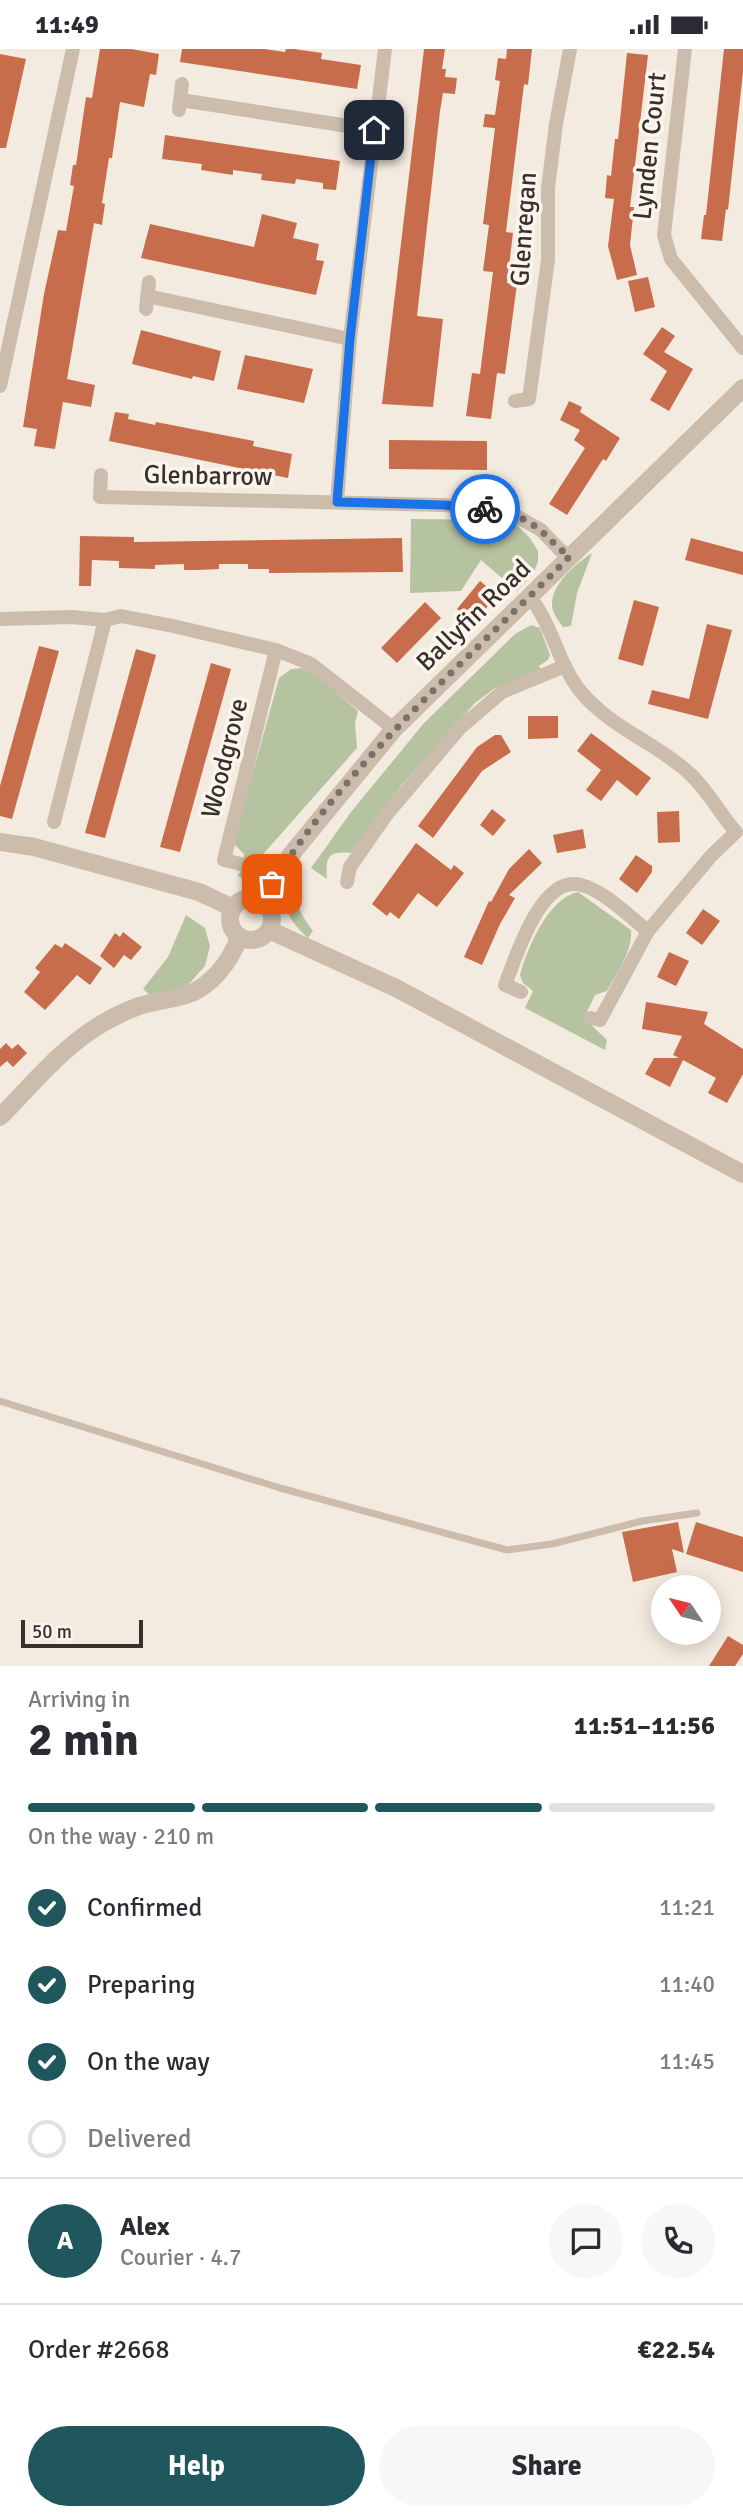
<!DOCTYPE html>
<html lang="en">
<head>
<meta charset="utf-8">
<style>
  :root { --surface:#fff; --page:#f7f7f7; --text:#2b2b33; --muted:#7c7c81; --line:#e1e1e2; --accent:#1f575d }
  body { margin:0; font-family:Signika,sans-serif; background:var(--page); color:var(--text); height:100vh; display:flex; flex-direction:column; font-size:26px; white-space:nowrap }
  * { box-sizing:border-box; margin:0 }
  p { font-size:23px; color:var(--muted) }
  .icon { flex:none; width:38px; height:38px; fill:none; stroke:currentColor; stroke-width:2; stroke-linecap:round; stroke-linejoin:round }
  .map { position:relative; height:1617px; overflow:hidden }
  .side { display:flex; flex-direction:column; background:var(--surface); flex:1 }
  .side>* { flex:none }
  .needle { width:46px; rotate:305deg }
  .fabs { position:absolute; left:651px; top:1526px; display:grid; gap:14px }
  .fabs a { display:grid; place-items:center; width:70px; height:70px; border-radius:50%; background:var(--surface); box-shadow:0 4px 18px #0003; font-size:35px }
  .scale { position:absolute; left:21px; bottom:18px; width:122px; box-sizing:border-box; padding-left:7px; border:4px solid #3a302b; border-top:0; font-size:19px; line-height:24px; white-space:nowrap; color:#3a302b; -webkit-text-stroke:5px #fbf5ed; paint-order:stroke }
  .pin { position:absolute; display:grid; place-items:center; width:60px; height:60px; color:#fff; margin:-30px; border-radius:14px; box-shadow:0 4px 10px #0006 }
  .courier { position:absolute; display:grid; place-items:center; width:70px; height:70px; margin:-35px; border:5px solid #1a73e8; border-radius:50%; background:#fff; color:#222; box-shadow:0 2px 9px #0007 }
  .overview em { font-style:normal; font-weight:800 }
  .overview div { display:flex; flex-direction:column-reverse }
  .overview { display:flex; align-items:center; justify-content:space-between; height:119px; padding:0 28px }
  h1 { font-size:46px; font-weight:800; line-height:52px }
  .bar { display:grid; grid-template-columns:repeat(4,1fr); gap:10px 7px; align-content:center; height:84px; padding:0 28px }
  .bar i { height:9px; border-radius:5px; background:var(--line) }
  .bar .selected { background:var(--accent) }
  .bar p { grid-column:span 4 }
  .line { display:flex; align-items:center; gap:18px; padding:0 28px; border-top:2px solid var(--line) }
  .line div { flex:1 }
  .round { display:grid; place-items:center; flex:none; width:74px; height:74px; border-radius:37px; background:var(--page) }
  ol { padding:0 28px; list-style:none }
  li { display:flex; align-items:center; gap:21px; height:77px }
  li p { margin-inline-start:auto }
  li .icon { padding:7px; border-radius:50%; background:var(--accent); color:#fff; stroke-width:4 }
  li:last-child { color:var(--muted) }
  li i { width:38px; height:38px; border:4px solid var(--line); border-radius:50% }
  .action { display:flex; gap:14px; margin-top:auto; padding:14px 28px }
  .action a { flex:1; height:80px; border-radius:42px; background:var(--accent); color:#fff; font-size:28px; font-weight:800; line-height:80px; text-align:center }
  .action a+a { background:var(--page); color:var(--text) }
  .status { display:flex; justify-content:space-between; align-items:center; height:49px; padding:0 35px; background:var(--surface); direction:ltr }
  .status svg { height:19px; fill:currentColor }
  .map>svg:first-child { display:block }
  .green { fill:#b6c3a0 }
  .building { fill:#c76d4c }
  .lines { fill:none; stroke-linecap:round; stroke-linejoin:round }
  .service { stroke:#ccbcac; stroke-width:7 }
  .minor { stroke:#ccbcac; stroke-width:14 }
  .tertiary { stroke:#ccbcac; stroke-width:18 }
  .done { stroke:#7b716a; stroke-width:7; stroke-dasharray:0 12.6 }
  .route { stroke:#1a73e8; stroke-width:9 }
  .labels { text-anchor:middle; stroke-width:7; stroke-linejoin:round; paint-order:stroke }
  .street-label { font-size:26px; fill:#3a302b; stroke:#fbf5ed }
</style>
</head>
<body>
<div class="status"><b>11:49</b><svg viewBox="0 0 49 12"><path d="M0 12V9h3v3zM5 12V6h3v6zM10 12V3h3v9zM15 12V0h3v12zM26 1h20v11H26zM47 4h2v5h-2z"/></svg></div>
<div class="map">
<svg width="743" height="1617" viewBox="0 0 743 1617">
  <rect width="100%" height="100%" fill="#f4ebe0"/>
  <g class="green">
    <path d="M411 470 509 471 517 476 530 489 538 502V513L533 525 517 542 481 511 461 542 410 544Z"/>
    <path d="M592 504 577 544 571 577 563 578C560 574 556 569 554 564 544 541 575 515 592 504Z"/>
    <path d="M531 576 540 579 550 606 548 611 539 617 541 621 495 639 475 654 401 737 351 804C329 802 325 807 327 830L311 819 351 763 424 674 515 585Z"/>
    <path d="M302 619 313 623 358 662 355 674 357 699 242 829 238 827 242 820 244 805 235 796V788L279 629 291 620Z"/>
    <path d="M294 817 299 820C290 845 298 862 313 882L308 889C284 868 276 846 294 817Z"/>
    <path d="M578 843 631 881C633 901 617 924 607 942L595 946 587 963V972L607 991 605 1001 525 959 533 942 523 934 520 926C527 900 548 849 578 843Z"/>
    <path d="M186 866 205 879 210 897 205 917 187 937 151 947 143 940 168 908Z"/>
  </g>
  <g class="building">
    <path d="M100 0H131L159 5 156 26 150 25 144 58 120 53 112 109H109L102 154 105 155 102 176 94 174 67 330 95 336 91 358 63 353 55 400 34 397 37 380 23 378 44 245 58 181 66 182 74 137 70 136 73 116H76L86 48 92 49Z"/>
    <path d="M182 0H264L285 3 286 0H294L322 4 321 10 361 16 357 40 180 13Z"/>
    <path d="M424 0H445L442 20H446L445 28 457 29 455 45 443 44 440 62 417 267 443 270 433 358 382 355Z"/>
    <path d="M507 0H532L528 36 524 35 506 183 513 184 507 234 517 235 505 325 497 324 491 370 466 367 472 324 480 325 493 223 483 222 489 176 483 175 495 79 483 78 485 65 495 66 500 32 495 31 498 9 506 10Z"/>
    <path d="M724 0H743V23L728 161 726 160 722 192 701 190 704 166H706Z"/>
    <path d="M627 4 648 6 630 158H634L630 196 637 226 617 231 608 197 614 150 605 149 607 126 611 127 615 90H618Z"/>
    <path d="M0 5 26 10 6 99H0Z"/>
    <path d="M165 86 340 112 336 141 323 140V134L296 130 295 135 261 131 262 125 233 121V126L201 121 202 115 162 110Z"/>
    <path d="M262 165 297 174 293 189 319 195 316 211 324 212 316 246 141 209 150 175 254 198Z"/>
    <path d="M648 228 655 258 635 263 628 232Z"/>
    <path d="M662 278 675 287 664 303 693 320 669 362 650 351 667 322 643 305Z"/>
    <path d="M141 281 221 302 214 332 193 327 192 330 132 315Z"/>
    <path d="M245 306 313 320 304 354 237 340Z"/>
    <path d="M569 352 582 358 580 363 620 389 606 412 603 410 567 466 549 455 585 399 574 391 580 381 560 371Z"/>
    <path d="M115 363 129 365 128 370 155 376 156 373 254 392 253 397 292 405 288 429 109 392Z"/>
    <path d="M389 391 487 392V421L389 420Z"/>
    <path d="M80 487 134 488V493L402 489 403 523 269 524V520H248V515H219V520L197 521H184V515L155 516V520L119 519V512L92 511 91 537H79Z"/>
    <path d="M691 489 743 503V526L685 511Z"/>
    <path d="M480 532 497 546 474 574 457 560Z"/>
    <path d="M634 551 659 558 643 617 618 610Z"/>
    <path d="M425 553 441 569 397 614 381 599Z"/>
    <path d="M707 575 732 581 708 670 648 655 652 641 689 650Z"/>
    <path d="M39 597 59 602 12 770 0 767V737Z"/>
    <path d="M136 600 156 606 105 789 85 784Z"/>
    <path d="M211 614 231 620 180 803 160 798Z"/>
    <path d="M528 667H558V689L528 690Z"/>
    <path d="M591 684 651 729 637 747 617 731 601 752 586 741 601 721 577 702Z"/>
    <path d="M495 686H501L511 703 482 722 433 789 418 777 477 698Z"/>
    <path d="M492 760 506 771 493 787 480 776Z"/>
    <path d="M679 762 680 793 658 794 657 763Z"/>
    <path d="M583 780 586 799 557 804 553 786Z"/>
    <path d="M416 794 451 821 454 816 464 824 437 858 418 844 399 870 390 863 387 867 372 855Z"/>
    <path d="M529 800 542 814 509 846 515 849 500 875 482 916 464 908 489 852 491 853 509 820Z"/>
    <path d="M636 806 652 817V823L637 844 619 830Z"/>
    <path d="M703 860 720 872 702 896 686 884Z"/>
    <path d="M123 883 142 898 131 911 124 906 114 919 100 907 115 884 120 888Z"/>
    <path d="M65 894 102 919 90 936 77 926 45 961 24 943 40 923 35 919 55 895 62 899Z"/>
    <path d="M669 903 689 912 676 937 657 928Z"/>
    <path d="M646 953 708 963 704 975 743 1000V1025L727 1054 708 1044 716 1029 683 1011 670 1038 645 1025 654 1009H679L673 1006 682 987 642 980Z"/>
    <path d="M6 994 12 1000 18 995 27 1004 13 1018 7 1012 0 1018V1000Z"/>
    <path d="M678 1473 684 1504 672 1500 677 1523 633 1533 622 1483Z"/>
    <path d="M696 1473 743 1488V1523L686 1505Z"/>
    <path d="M728 1587 743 1596V1605L735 1617H709Z"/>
  </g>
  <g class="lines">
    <path class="service" d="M0 1352 280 1439 507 1501 552 1495 642 1472 697 1464"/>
    <g class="minor">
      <path d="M685 0 664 186 671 210 743 299"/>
      <path d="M181 51 374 81"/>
      <path d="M179 61 182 35"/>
      <path d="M147 247 350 290"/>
      <path d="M146 260 149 233"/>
      <path d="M0 337 73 0"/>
      <path d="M515 352 529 350 548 211V139L556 75 570 0"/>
      <path d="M101 426 100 448 443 456 509 463 541 481 560 501 570 507"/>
      <path d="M337 453 350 290 385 0"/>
      <path d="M530 548C553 577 558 615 581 643 611 679 655 693 689 724 708 741 719 764 736 783L711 807 648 882 600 971 591 969"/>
      <path d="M0 570 72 568 105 571 121 567 173 577 276 601 311 615 394 680"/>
      <path d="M54 773 105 571"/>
      <path d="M241 815 224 811 276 601"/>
      <path d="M347 833 350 818 387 765 460 679 502 643 565 617"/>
      <path d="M521 943 505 936C516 908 541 825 581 836 603 841 630 868 648 882"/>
    </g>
    <g class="tertiary">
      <path d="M0 793 34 798 199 843 233 859"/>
      <circle cx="251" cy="870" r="21"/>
      <path d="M264 853 289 808 394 680 743 339"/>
      <path d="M269 881 396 939 743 1125"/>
      <path d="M0 1068C30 1038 59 1002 95 979 109 970 123 963 139 957 154 952 171 951 186 946 211 938 231 912 239 888"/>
    </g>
  </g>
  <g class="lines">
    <path class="done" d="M272 835C351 709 467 612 570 507 558 500 551 490 541 482 523 467 507 462 485 460"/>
    <path class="route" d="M374 81 350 290 337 453 443 456 485 460"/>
  </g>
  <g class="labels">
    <g class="street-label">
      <text transform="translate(649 97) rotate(-84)" y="9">Lynden Court</text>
      <text transform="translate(523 180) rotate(-86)" y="9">Glenregan</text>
      <text transform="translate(208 426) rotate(1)" y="9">Glenbarrow</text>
      <text transform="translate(473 566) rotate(-44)" y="9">Ballyfin Road</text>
      <text transform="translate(224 709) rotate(-76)" y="9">Woodgrove</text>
    </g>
  </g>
</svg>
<div class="fabs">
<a><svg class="needle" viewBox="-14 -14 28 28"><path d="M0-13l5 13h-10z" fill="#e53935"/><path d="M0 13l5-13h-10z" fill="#7c7c81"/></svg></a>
</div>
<div class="scale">50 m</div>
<div class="pin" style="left:272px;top:835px;background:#ea580c"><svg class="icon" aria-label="bag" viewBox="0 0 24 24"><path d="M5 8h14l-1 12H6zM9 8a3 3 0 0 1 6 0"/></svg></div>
<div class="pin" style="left:374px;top:81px;background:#1f2937"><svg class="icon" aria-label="home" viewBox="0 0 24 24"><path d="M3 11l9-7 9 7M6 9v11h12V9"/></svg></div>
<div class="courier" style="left:485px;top:460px"><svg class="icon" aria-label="bike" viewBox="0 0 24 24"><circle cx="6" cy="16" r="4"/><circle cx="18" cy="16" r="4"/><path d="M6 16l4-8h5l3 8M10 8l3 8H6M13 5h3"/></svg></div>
</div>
<section class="side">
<div class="overview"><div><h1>2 min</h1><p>Arriving in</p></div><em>11:51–11:56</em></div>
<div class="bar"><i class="selected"></i><i class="selected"></i><i class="selected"></i><i></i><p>On the way · 210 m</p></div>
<ol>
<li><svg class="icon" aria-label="check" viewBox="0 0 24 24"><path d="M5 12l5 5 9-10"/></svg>Confirmed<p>11:21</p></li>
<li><svg class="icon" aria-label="check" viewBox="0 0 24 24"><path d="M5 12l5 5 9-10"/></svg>Preparing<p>11:40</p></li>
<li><svg class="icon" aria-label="check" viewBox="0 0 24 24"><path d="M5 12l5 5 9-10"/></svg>On the way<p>11:45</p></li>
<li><i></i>Delivered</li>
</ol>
<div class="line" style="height:126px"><b class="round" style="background:var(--accent);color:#fff">A</b><div><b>Alex</b><p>Courier · 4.7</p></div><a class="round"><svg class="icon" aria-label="chat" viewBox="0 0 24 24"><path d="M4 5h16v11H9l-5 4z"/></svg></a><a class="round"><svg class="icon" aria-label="phone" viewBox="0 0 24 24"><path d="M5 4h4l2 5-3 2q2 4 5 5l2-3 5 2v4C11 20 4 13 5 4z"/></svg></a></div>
<div class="line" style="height:91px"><div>Order #2668</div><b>€22.54</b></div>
<div class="action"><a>Help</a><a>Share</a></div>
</section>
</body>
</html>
